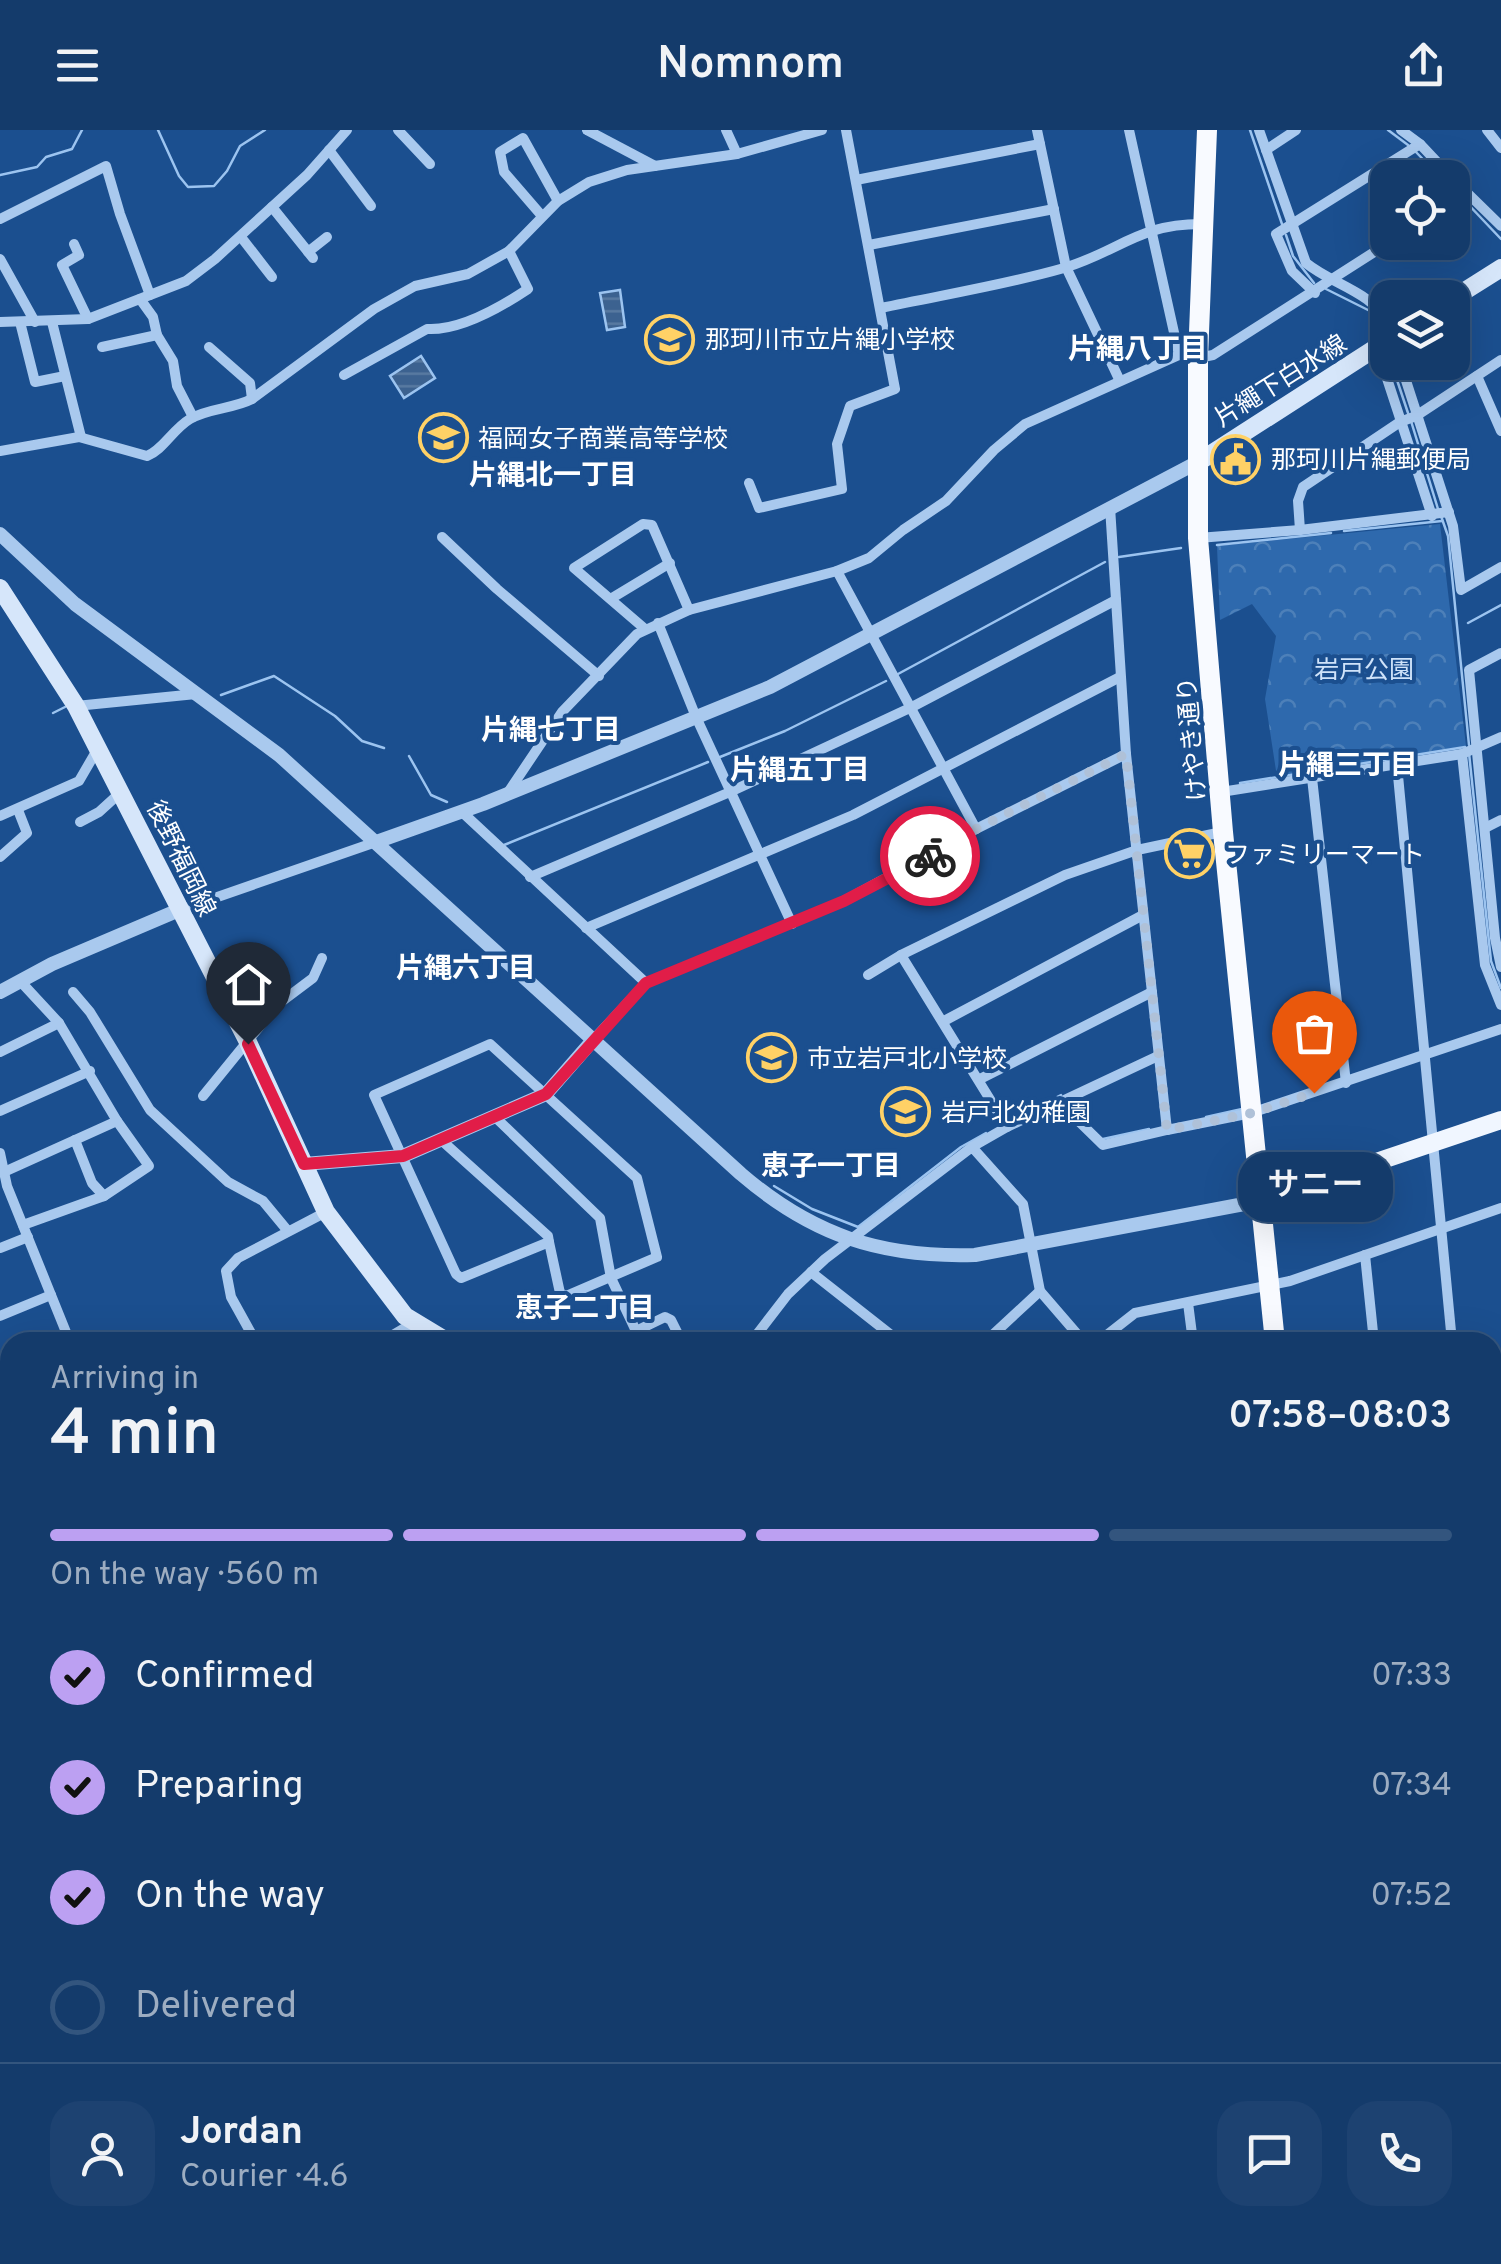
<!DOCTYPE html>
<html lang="en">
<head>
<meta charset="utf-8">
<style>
  :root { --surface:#143b6b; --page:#1d4271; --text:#f1f3f6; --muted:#9dadc1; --line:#33557e; --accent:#bca0f2 }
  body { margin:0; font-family:Overpass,"Noto Sans JP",sans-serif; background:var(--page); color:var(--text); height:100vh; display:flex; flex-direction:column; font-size:38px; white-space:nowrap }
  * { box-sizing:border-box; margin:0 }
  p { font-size:32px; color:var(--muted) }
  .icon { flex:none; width:55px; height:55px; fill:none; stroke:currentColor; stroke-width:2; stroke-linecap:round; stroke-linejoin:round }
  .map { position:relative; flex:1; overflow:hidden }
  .details { position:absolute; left:0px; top:1202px; width:1502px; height:932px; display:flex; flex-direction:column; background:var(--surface); border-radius:30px 30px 0 0; box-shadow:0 10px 40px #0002,0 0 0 2px var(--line) }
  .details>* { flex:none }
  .controls { position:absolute; left:1370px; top:30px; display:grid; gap:20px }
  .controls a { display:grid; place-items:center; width:100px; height:100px; border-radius:20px; background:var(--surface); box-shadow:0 10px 40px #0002,0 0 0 2px var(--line); font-size:50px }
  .pin { position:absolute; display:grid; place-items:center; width:85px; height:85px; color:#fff; margin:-102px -42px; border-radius:50% 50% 50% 0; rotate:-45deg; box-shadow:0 0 10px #0007 }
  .pin .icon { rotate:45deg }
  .courier { position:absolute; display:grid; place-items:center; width:100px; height:100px; margin:-50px; border:8px solid #e11d48; border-radius:50%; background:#fff; color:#222; box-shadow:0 2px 12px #0007 }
  .bubble { position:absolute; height:70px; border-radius:30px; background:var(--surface); box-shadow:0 10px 40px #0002,0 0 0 2px var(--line); font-size:32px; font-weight:600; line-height:70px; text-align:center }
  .headline em { font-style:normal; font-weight:600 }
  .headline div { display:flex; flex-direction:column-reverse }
  .headline { display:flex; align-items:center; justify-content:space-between; height:170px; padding:0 50px }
  h1 { font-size:65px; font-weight:600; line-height:75px }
  .bar { display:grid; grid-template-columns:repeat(4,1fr); gap:15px 10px; align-content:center; height:120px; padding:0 50px }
  .bar i { height:12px; border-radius:8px; background:var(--line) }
  .bar .on { background:var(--accent) }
  .bar p { grid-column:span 4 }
  .line { display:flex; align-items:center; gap:25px; padding:0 50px; border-top:2px solid var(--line) }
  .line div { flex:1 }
  .round { display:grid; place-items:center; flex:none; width:105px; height:105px; border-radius:30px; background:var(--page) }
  ol { padding:0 50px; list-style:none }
  li { display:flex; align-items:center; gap:30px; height:110px }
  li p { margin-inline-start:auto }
  li .icon { padding:10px; border-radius:50%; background:var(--accent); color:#111; stroke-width:4 }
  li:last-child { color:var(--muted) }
  li i { width:55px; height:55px; border:5px solid var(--line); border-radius:50% }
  header { display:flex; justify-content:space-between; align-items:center; height:130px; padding:0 50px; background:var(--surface); font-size:45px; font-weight:600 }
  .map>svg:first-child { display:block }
  .forest { fill:url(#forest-firs) }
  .park { fill:url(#park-crowns) }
  .water { fill:url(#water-rules); stroke:#9cc4f0; stroke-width:2.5 }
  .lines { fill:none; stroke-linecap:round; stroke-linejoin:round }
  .stream { stroke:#9cc4f0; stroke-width:2.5 }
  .river { stroke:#3c6290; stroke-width:18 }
  .minor { stroke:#a9c9ee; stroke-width:10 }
  .tertiary { stroke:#a9c9ee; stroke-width:14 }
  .secondary { stroke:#d6e6fa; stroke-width:18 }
  .primary { stroke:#f0f6ff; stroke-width:18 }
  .trunk { stroke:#f8faff; stroke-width:20 }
  .done { stroke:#afc1d8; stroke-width:10; stroke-dasharray:0 18 }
  .route { stroke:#e11d48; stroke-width:12 }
  .labels { text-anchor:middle; stroke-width:8; stroke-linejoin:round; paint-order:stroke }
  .poi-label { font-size:25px; fill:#fff; stroke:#1b4f8f; text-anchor:start }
  .street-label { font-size:25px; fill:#fff; stroke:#1b4f8f }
  .park-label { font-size:25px; fill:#cfe3fa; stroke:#1b4f8f }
  .neighbourhood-label { font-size:28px; font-weight:bold; fill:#fff; stroke:#1b4f8f }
</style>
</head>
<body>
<header><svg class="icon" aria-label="menu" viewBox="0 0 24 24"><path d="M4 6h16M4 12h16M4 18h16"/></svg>Nomnom<svg class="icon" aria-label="share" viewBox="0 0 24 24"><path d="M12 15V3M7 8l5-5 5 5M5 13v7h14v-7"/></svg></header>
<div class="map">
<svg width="1501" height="2134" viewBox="0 0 1501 2134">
  <defs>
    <pattern id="forest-firs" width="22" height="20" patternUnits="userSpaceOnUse" patternTransform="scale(2.5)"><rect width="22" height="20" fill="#2e69ad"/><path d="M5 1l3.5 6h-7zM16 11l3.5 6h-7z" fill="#4d80b9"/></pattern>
    <pattern id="park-crowns" width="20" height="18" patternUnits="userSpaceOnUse" patternTransform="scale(2.5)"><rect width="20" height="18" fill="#2e69ad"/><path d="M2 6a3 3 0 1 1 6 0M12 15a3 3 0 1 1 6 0" fill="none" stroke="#4d80b9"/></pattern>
    <pattern id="water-rules" width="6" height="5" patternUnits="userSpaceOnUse" patternTransform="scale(2.5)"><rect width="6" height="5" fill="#3c6290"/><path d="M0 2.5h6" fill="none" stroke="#597aa1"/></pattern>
  </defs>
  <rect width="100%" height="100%" fill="#1b4f8f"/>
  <path class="forest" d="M0 1695 10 1708V2125H493L492 2134H0Z"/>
  <path class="park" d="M1440 394 1466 616 1277 647 1265 569 1276 506 1252 474 1220 490 1217 416Z"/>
  <g class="water">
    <path d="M620 160 625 197 607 200 600 163Z"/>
    <path d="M421 226 435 248 404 268 390 246Z"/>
  </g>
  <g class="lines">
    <g class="stream">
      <path d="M158 0 179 46 188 57 214 56 227 41 240 16 265 0"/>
      <path d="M1250 0 1283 97"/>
      <path d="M1388 0 1408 15"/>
      <path d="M1414 20 1441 48"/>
      <path d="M0 45 37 37 46 27 72 19 82 0"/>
      <path d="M1464 70 1501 109"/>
      <path d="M1286 105 1293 126 1314 153"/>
      <path d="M1326 159 1370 181 1382 205"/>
      <path d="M1391 232 1408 283"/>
      <path d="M1411 291 1438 379"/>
      <path d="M1441 386 1448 406 1469 615"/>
      <path d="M1344 401 1442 391"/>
      <path d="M1217 415 1331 403"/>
      <path d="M1119 427 1181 418"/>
      <path d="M1468 493 1501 475"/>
      <path d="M898 544 1105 432"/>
      <path d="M221 565 274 546 335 586 362 611 384 618"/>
      <path d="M53 583 65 577"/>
      <path d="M1469 623 1491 831 1501 858"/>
      <path d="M409 626 431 665 447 672"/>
      <path d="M720 627 785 601 886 551"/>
      <path d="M1240 653 1465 617"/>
      <path d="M504 715 708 632"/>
      <path d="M1206 987 1242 979"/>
      <path d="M1011 990 1061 965"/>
      <path d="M1103 1009 1149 999"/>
      <path d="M774 1056 812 1079 858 1097 961 1017 986 1003"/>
      <path d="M1492 1334 1501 1331"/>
      <path d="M1492 1575 1501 1571"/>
      <path d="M1118 2125 1119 2134"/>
      <path d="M1084 2134 1088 2125"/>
    </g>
    <g class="river">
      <path d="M1492 1983 1501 1976"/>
      <path d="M1416 2134 1417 2125"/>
    </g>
    <g class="minor">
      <path d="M398 0 430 34"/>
      <path d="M587 0 655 36"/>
      <path d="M726 0 737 24"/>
      <path d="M1037 0 1066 137 1119 249"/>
      <path d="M1129 0 1179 225"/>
      <path d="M1259 0 1306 133C1333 155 1371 161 1388 193"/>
      <path d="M1401 0 1420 14 1452 48"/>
      <path d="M1487 0 1501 18"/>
      <path d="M329 20 371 76"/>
      <path d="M1266 20 1296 0"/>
      <path d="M1452 48 1501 96"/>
      <path d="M856 50 1040 14"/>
      <path d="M1452 74 1468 65"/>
      <path d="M272 77 313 128"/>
      <path d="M542 86 504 42 500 22 523 8 558 71"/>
      <path d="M0 89 106 36 120 84 150 165"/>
      <path d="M241 107 272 147"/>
      <path d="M74 114 79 125 62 135 88 189"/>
      <path d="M869 115 1054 79"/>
      <path d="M308 122 327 107"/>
      <path d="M0 129 35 192"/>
      <path d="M1315 163 1292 141 1276 104 1420 14"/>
      <path d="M140 169 153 187 157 205 173 231 177 256 193 287"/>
      <path d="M881 178C941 165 1005 155 1064 138 1120 121 1139 93 1204 94"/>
      <path d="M0 192 88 189 186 151 215 129 307 45 347 0"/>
      <path d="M20 192 35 252 65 246"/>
      <path d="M52 192 81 307"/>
      <path d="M102 217 157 205"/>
      <path d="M209 217 250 253 252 269"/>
      <path d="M1377 218 1432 386"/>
      <path d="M1400 232 1453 396 1461 460 1501 437"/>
      <path d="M344 245 427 199C460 201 501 177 528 159L509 121"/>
      <path d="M1477 246 1501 301"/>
      <path d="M0 321 79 307 147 326C163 320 173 299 190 289 208 278 233 279 252 269L374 179 415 156 468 144 509 121 558 71 589 52 627 40 737 24 822 0"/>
      <path d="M749 353 759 378 842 359 837 314 850 276 895 259 846 0"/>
      <path d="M1110 377 1126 624 1167 1000 1251 983 1501 899"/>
      <path d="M1300 400 1298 371 1303 357 1400 292 1416 286 1501 230"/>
      <path d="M442 407 497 459 599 546"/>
      <path d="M1198 408 1300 400 1449 382"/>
      <path d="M837 441 976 699"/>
      <path d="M612 468 670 433"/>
      <path d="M658 493 696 587 792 794"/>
      <path d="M645 499 574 438 643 394 652 395 689 480"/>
      <path d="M1501 523 1469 540 1495 808 1501 837"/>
      <path d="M76 576 196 564"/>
      <path d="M1462 624 1485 835 1501 875"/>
      <path d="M1397 635 1452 1212"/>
      <path d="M1312 648 1346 953"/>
      <path d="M1221 662 1462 624 1501 607"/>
      <path d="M507 664 562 582 637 504 689 480 837 441 869 428 903 400 946 371 994 320 1025 294 1179 225 1198 228 1213 225 1390 112"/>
      <path d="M462 682 646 853"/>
      <path d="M0 686 79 651 97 620"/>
      <path d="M80 692 99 682 121 662"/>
      <path d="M1485 698 1501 690"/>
      <path d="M0 727 27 703 18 680"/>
      <path d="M530 747 730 662 912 577 1116 470"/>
      <path d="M180 780 376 712"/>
      <path d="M586 798 853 685 1120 547"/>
      <path d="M901 825 1007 997"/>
      <path d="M868 845 901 825 1065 745 1137 720 1222 702"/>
      <path d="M73 862 90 882 150 980 228 1052 263 1071 287 1100"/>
      <path d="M944 891 1143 785"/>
      <path d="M593 910 646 853 844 771 976 699 1126 624"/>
      <path d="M490 914 637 1048 657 1127 566 1166 560 1163 549 1112 461 1148 456 1144 374 965Z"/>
      <path d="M0 922 59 893"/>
      <path d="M980 949 1152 862"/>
      <path d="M203 966 277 875 313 848 322 828"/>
      <path d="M1061 974 1103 1015 1167 1000"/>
      <path d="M0 981 90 941"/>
      <path d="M494 986 600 1088 611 1148 636 1201"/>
      <path d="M440 1009 548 1106 549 1112"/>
      <path d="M75 1010 92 1053 104 1066 149 1036 117 991"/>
      <path d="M972 1017 1007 997 1158 926"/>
      <path d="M0 1023 7 1056 70 1212"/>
      <path d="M4 1042 117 991 59 893 21 852"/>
      <path d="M23 1095 104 1066"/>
      <path d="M0 1118 28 1107"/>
      <path d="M1365 1125 1374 1212"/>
      <path d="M811 1142 900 1212"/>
      <path d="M1188 1173 1193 1212"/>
      <path d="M0 1186 51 1165"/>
      <path d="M256 1212 231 1167 226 1141 238 1128 326 1082"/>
      <path d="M381 1212 413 1193"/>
      <path d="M639 1212 636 1201 665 1187 671 1190 682 1212"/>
      <path d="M703 1212 713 1210 720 1212"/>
      <path d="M751 1212 788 1164 825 1129 972 1017 1023 1074 1040 1161 1084 1212"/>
      <path d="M985 1212 1040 1161"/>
      <path d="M1098 1212 1135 1183 1290 1151 1501 1078"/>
      <path d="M0 1253 10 1249"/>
      <path d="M0 1285 10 1308"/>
      <path d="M1492 1326 1501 1323"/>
      <path d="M0 1407 10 1410"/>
      <path d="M0 1542 10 1568"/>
      <path d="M1492 1581 1501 1578"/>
      <path d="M1492 1611 1498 1665"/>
      <path d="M1492 1749 1501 1746"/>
      <path d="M1492 1830 1501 1825"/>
      <path d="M1492 1906 1501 1900"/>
      <path d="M849 2125 851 2129 858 2125"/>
      <path d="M964 2125 971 2134"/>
      <path d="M1126 2125V2134"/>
      <path d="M496 2134 497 2125"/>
      <path d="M940 2134 958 2125"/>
      <path d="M1181 2134 1182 2125"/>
    </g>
    <g class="tertiary">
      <path d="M0 404 75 474 279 625 741 1044C812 1105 881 1128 975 1125L1260 1071"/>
      <path d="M376 712 483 674 770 557 1200 331"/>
      <path d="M0 862 52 834 179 780"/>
      <path d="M304 1034 403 1026 546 964 593 910"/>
      <path d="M1492 1667 1501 1664"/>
    </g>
    <g class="secondary">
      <path d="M1452 169 1501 138"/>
      <path d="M1200 331 1388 210"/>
      <path d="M0 458 76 576 247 910 326 1082 405 1186 448 1212"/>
      <path d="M1050 2125 1054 2134"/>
    </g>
    <path class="primary" d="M1260 1071 1501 990"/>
    <g class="trunk">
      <path d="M1207 0 1198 228V408L1223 702 1275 1212"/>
      <path d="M1312 2134 1313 2125"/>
    </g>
  </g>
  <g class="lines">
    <path class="done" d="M930 726 976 699 1126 624 1167 1000 1252 983 1314 963"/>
    <path class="route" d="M248 914 304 1034 403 1026 546 964 646 853 844 771 930 726"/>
  </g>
  <defs>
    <symbol id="school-ring" viewBox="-11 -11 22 22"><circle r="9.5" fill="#1b4f8f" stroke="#ffd166" stroke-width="1.5"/><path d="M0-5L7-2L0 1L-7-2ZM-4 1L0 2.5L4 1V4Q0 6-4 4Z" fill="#ffd166"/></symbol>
    <symbol id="civic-ring" viewBox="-11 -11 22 22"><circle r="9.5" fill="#1b4f8f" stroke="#ffd166" stroke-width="1.5"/><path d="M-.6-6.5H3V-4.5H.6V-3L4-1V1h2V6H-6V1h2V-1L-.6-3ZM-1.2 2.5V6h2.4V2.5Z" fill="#ffd166"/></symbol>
    <symbol id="supermarket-ring" viewBox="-11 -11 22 22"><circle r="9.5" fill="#1b4f8f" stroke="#ffd166" stroke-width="1.5"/><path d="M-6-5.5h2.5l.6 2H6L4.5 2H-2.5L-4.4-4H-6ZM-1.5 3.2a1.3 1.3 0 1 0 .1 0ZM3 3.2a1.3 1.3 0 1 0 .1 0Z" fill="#ffd166"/></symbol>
  </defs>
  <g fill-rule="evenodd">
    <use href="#school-ring" x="642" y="182" width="55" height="55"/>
    <use href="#school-ring" x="416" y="280" width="55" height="55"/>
    <use href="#civic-ring" x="1208" y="302" width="55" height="55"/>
    <use href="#supermarket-ring" x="1162" y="696" width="55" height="55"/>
    <use href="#school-ring" x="744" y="900" width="55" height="55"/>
    <use href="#school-ring" x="878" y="954" width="55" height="55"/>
  </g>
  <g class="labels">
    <g class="poi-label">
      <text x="705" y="218">那珂川市立片縄小学校</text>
      <text x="478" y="317">福岡女子商業高等学校</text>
      <text x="1271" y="338">那珂川片縄郵便局</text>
      <text x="1225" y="733">ファミリーマート</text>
      <text x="807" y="937">市立岩戸北小学校</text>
      <text x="941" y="991">岩戸北幼稚園</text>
    </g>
    <g class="street-label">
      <text transform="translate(1280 250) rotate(-32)" y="9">片繩下白水線</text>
      <text transform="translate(1191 609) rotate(-95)" y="9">けやき通り</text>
      <text transform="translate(182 728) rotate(64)" y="9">後野福岡線</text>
    </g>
    <g class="park-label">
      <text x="1364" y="548">岩戸公園</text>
    </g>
    <g class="neighbourhood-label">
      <text x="1138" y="228">片縄八丁目</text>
      <text x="553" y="354">片縄北一丁目</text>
      <text x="551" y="609">片縄七丁目</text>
      <text x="1348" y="644">片縄三丁目</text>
      <text x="800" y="649">片縄五丁目</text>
      <text x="466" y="847">片縄六丁目</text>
      <text x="831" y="1045">恵子一丁目</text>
      <text x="585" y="1187">恵子二丁目</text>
    </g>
  </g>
</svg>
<div class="controls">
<a><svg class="icon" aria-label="locate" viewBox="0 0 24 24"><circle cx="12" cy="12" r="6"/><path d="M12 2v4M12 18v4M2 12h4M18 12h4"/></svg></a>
<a><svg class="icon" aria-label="layers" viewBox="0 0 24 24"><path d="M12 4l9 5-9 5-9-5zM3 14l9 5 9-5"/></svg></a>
</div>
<div class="pin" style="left:1314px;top:963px;background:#ea580c"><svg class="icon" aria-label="bag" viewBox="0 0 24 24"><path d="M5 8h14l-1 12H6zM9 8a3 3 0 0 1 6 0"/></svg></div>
<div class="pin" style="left:248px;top:914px;background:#1f2937"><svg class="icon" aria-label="home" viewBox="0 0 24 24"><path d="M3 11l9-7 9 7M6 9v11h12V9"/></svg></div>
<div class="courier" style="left:930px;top:726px"><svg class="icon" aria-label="bike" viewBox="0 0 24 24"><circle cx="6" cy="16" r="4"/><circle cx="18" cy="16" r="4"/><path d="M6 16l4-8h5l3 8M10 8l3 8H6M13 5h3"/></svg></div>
<div class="bubble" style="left:1238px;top:1022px;width:155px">サニー</div>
<section class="details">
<div class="headline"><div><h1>4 min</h1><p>Arriving in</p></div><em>07:58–08:03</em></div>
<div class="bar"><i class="on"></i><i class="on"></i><i class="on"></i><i></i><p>On the way · 560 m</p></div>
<ol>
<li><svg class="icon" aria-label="check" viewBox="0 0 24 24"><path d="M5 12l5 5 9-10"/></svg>Confirmed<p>07:33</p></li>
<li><svg class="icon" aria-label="check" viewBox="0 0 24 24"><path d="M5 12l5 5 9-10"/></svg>Preparing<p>07:34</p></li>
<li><svg class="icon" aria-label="check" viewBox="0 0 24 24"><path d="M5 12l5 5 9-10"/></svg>On the way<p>07:52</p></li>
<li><i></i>Delivered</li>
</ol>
<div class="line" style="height:180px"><a class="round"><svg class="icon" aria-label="person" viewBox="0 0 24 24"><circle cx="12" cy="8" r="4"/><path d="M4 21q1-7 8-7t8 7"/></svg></a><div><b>Jordan</b><p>Courier · 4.6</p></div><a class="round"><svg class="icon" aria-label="chat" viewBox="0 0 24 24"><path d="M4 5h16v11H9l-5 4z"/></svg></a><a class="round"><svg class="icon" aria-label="phone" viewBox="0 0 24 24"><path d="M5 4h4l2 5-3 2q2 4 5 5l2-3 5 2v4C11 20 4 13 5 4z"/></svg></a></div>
</section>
</div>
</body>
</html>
